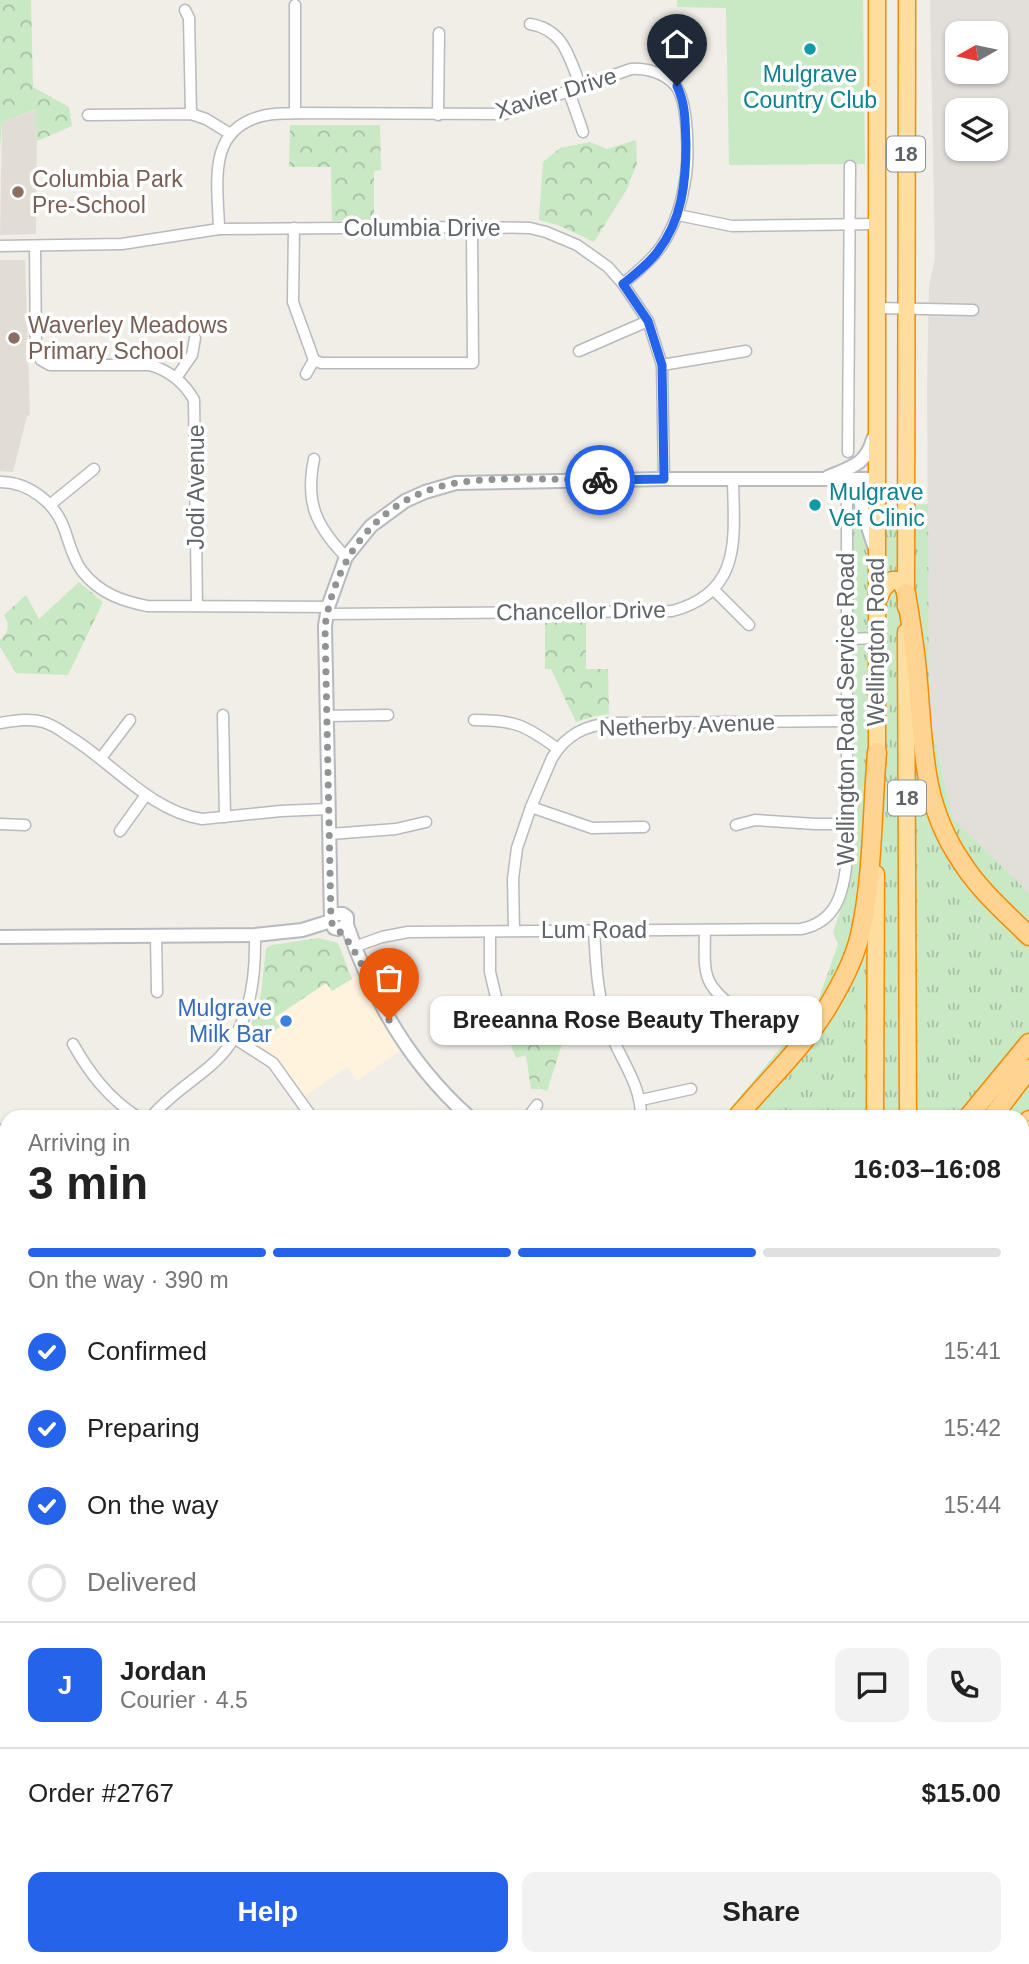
<!DOCTYPE html>
<html lang="en">
<head>
<meta charset="utf-8">
<style>
  :root { --surface:#fff; --page:#f2f2f2; --text:#222; --muted:#767676; --line:#e0e0e0; --accent:#2563eb }
  body { margin:0; font-family:Arial,sans-serif; background:var(--page); color:var(--text); height:100vh; display:flex; flex-direction:column; font-size:26px; white-space:nowrap }
  * { box-sizing:border-box; margin:0 }
  p { font-size:23px; color:var(--muted) }
  .icon { flex:none; width:38px; height:38px; fill:none; stroke:currentColor; stroke-width:2; stroke-linecap:round; stroke-linejoin:round }
  .map { position:relative; flex:1; overflow:hidden }
  .panel { position:absolute; left:0px; top:1110px; width:1029px; height:856px; display:flex; flex-direction:column; background:var(--surface); border-radius:21px 21px 0 0; box-shadow:0 2px 5px #0004 }
  .panel>* { flex:none }
  .needle { width:46px; rotate:261deg }
  .fabs { position:absolute; left:945px; top:21px; display:grid; gap:14px }
  .fabs a { display:grid; place-items:center; width:63px; height:63px; border-radius:14px; background:var(--surface); box-shadow:0 2px 5px #0004; font-size:35px }
  .pin { position:absolute; display:grid; place-items:center; width:60px; height:60px; color:#fff; margin:-72px -30px; border-radius:50% 50% 50% 0; rotate:-45deg; box-shadow:0 0 7px #0007 }
  .pin .icon { rotate:45deg }
  .courier { position:absolute; display:grid; place-items:center; width:70px; height:70px; margin:-35px; border:5px solid #2563eb; border-radius:50%; background:#fff; color:#222; box-shadow:0 2px 9px #0007 }
  .bubble { position:absolute; height:49px; border-radius:14px; background:var(--surface); box-shadow:0 2px 5px #0004; font-size:23px; font-weight:800; line-height:49px; text-align:center }
  .head em { font-style:normal; font-weight:800 }
  .head div { display:flex; flex-direction:column-reverse }
  .head { display:flex; align-items:center; justify-content:space-between; height:119px; padding:0 28px }
  h1 { font-size:46px; font-weight:800; line-height:52px }
  .bar { display:grid; grid-template-columns:repeat(4,1fr); gap:10px 7px; align-content:center; height:84px; padding:0 28px }
  .bar i { height:9px; border-radius:5px; background:var(--line) }
  .bar .current { background:var(--accent) }
  .bar p { grid-column:span 4 }
  .line { display:flex; align-items:center; gap:18px; padding:0 28px; border-top:2px solid var(--line) }
  .line div { flex:1 }
  .round { display:grid; place-items:center; flex:none; width:74px; height:74px; border-radius:14px; background:var(--page) }
  ol { padding:0 28px; list-style:none }
  li { display:flex; align-items:center; gap:21px; height:77px }
  li p { margin-inline-start:auto }
  li .icon { padding:7px; border-radius:50%; background:var(--accent); color:#fff; stroke-width:4 }
  li:last-child { color:var(--muted) }
  li i { width:38px; height:38px; border:4px solid var(--line); border-radius:50% }
  .action { display:flex; gap:14px; margin-top:auto; padding:14px 28px }
  .action a { flex:1; height:80px; border-radius:14px; background:var(--accent); color:#fff; font-size:28px; font-weight:800; line-height:80px; text-align:center }
  .action a+a { background:var(--page); color:var(--text) }
  .map>svg:first-child { display:block }
  .commercial { fill:#fff3de }
  .industrial { fill:#e2dfdb; fill-rule:evenodd }
  .education { fill:#e1ddd5 }
  .grass { fill:url(#grass-tufts) }
  .park { fill:url(#park-crowns) }
  .garden { fill:#c8e9c3 }
  .lines { fill:none; stroke-linecap:round; stroke-linejoin:round }
  .stream { stroke:#a9e5ff; stroke-width:2.5 }
  .minor-casing { stroke:#b7babe; stroke-width:13 }
  .tertiary-casing { stroke:#b7babe; stroke-width:16 }
  .trunk-casing { stroke:#f88a00; stroke-width:19 }
  .motorway-casing { stroke:#f88a00; stroke-width:21 }
  .minor { stroke:#fff; stroke-width:10 }
  .tertiary { stroke:#fff; stroke-width:12 }
  .trunk { stroke:#ffde9f; stroke-width:16 }
  .motorway { stroke:#ffd490; stroke-width:18 }
  .done { stroke:#919494; stroke-width:7; stroke-dasharray:0 12.6 }
  .route { stroke:#2563eb; stroke-width:9 }
  .culture-dot { fill:#0f9aa8; stroke:#fff; stroke-width:2.5 }
  .education-dot { fill:#8d6e63; stroke:#fff; stroke-width:2.5 }
  .shop-dot { fill:#3f7fe0; stroke:#fff; stroke-width:2.5 }
  .labels { text-anchor:middle; stroke-width:7; stroke-linejoin:round; paint-order:stroke }
  .shield { fill:#fff; stroke:#8e9295; stroke-width:2 }
  .shield-label { font-size:21px; font-weight:bold; fill:#5e6468 }
  .culture-label { font-size:23px; fill:#0d838f; stroke:#fff }
  .street-label { font-size:23px; fill:#5e6468; stroke:#fff }
  .education-label { font-size:23px; fill:#785e54; stroke:#fff; text-anchor:start }
  .shop-label { font-size:23px; fill:#366cbe; stroke:#fff; text-anchor:end }
</style>
</head>
<body>
<div class="map">
<svg width="1029" height="1964" viewBox="0 0 1029 1964">
  <defs>
    <pattern id="grass-tufts" width="24" height="20" patternUnits="userSpaceOnUse" patternTransform="scale(1.75)"><rect width="24" height="20" fill="#c8e9c3"/><path d="M3 7l-1-3M5 7V3M7 7l1-3M15 17l-1-3M17 17v-4M19 17l1-3" fill="none" stroke="#a6c0a2"/></pattern>
    <pattern id="park-crowns" width="20" height="18" patternUnits="userSpaceOnUse" patternTransform="scale(1.75)"><rect width="20" height="18" fill="#c8e9c3"/><path d="M2 6a3 3 0 1 1 6 0M12 15a3 3 0 1 1 6 0" fill="none" stroke="#a6c0a2"/></pattern>
  </defs>
  <rect width="100%" height="100%" fill="#f1ede7"/>
  <path class="commercial" d="M362 972 404 1048 357 1081 347 1067 301 1099 254 1047 259 1041 280 1027 274 1018 327 983 332 991Z"/>
  <path class="industrial" d="M930 0H1029V893L953 820 929 713 927 387 929 286 935 259ZM957 33H996V72H957ZM957 110H996V149H957Z"/>
  <g class="education">
    <path d="M37 109 36 234 0 235 2 122Z"/>
    <path d="M0 260H25L30 415 27 416 13 472 0 471Z"/>
    <path d="M0 1449H7V1608L0 1614Z"/>
  </g>
  <path class="grass" d="M928 504 929 714 953 819 1029 893V1290L1022 1302V1116H724L817 1004 838 944 833 932 847 891 854 841 853 507Z"/>
  <g class="park">
    <path d="M0 0H31L33 87 69 107 72 126 37 141 36 109 2 122 0 149Z"/>
    <path d="M290 125H380L381 170 374 171V220L332 221 331 167H289Z"/>
    <path d="M636 140 637 163 627 189 594 242 558 225 539 220 543 162 560 148 590 142 607 149Z"/>
    <path d="M79 582 103 602 68 675 16 673 0 647V640C9 634 10 624 4 615L26 595 39 619Z"/>
    <path d="M545 621H586V669H608L609 714 595 716 576 722 551 669H545Z"/>
    <path d="M319 938 338 943 352 979 332 991 326 983 274 1018 280 1027 259 1041 251 1036 249 1030 261 994 266 948 272 945Z"/>
    <path d="M515 1017 562 1044 547 1091 541 1089H531L526 1055 516 1058 504 1028Z"/>
    <path d="M347 1958H871V1964H342Z"/>
  </g>
  <g class="garden">
    <path d="M677 0H863L865 164 729 165 726 8 677 7Z"/>
    <path d="M449 1958H789V1964H450Z"/>
  </g>
  <g class="lines">
    <path class="stream" d="M799 1958 800 1964"/>
    <defs>
      <g id="minor">
        <path d="M185 10 189 18 191 114"/>
        <path d="M530 24C565 30 569 58 581 87"/>
        <path d="M569 92 583 132"/>
        <path d="M295 113V5"/>
        <path d="M88 115 191 114 206 119 229 133"/>
        <path d="M438 115 439 33"/>
        <path d="M678 215 732 226 878 224"/>
        <path d="M294 228 293 302 314 360 321 363H473L472 227"/>
        <path d="M219 229C218 184 206 130 262 116 272 113 284 114 295 113L504 114 631 69C647 68 664 73 675 85 689 101 689 160 685 181 682 201 677 219 667 237 657 256 639 270 623 284"/>
        <path d="M0 246 122 244 219 229 472 227 530 228 546 232 577 245 608 267 623 284 648 321 662 365 664 479"/>
        <path d="M35 246 36 351 41 360 50 365H150C170 371 184 382 194 400L197 606"/>
        <path d="M877 308 973 310"/>
        <path d="M579 351 648 321"/>
        <path d="M662 365 746 351"/>
        <path d="M306 374 314 360"/>
        <path d="M176 378 192 355 195 338"/>
        <path d="M848 452 850 166"/>
        <path d="M314 459C305 503 316 526 346 557"/>
        <path d="M0 482C29 482 56 503 65 531 70 545 73 559 82 571 99 593 122 601 147 606L328 607"/>
        <path d="M51 504 94 469"/>
        <path d="M714 590 749 625"/>
        <path d="M327 614 672 611C743 592 734 538 733 479"/>
        <path d="M846 639 876 638"/>
        <path d="M223 715 225 817"/>
        <path d="M326 716 388 715"/>
        <path d="M474 720C515 720 525 725 558 749"/>
        <path d="M0 723C14 721 29 718 43 722 55 725 65 734 75 740 116 767 152 811 202 819L281 811 328 809"/>
        <path d="M101 758 130 720"/>
        <path d="M531 807 592 828 644 827"/>
        <path d="M0 824 25 825"/>
        <path d="M736 825 755 820 815 824H847"/>
        <path d="M120 831 146 795"/>
        <path d="M330 834 396 829 426 822"/>
        <path d="M705 930C704 979 702 983 742 1014"/>
        <path d="M514 931 513 879 517 848 531 807 552 758C566 735 585 725 612 723L847 721"/>
        <path d="M594 931C596 963 597 995 608 1027 619 1058 641 1083 641 1116"/>
        <path d="M490 932V972L500 1014"/>
        <path d="M156 936 157 992"/>
        <path d="M354 947 382 937 408 932 801 929C837 922 844 892 847 858V501"/>
        <path d="M234 1038 273 1063 311 1116"/>
        <path d="M73 1044C90 1074 108 1097 136 1116"/>
        <path d="M641 1100 691 1089"/>
        <path d="M152 1116C169 1096 189 1084 209 1067 249 1034 256 984 255 935"/>
        <path d="M529 1116 537 1105"/>
        <path d="M0 1130 7 1142"/>
        <path d="M0 1390H7"/>
        <path d="M1022 1550 1029 1455"/>
        <path d="M0 1627 7 1621"/>
        <path d="M1022 1627H1029"/>
        <path d="M1022 1735 1029 1736"/>
        <path d="M0 1745 7 1753"/>
        <path d="M0 1901 7 1899"/>
        <path d="M937 1958V1964"/>
      </g>
      <g id="tertiary">
        <path d="M828 477C851 467 866 465 873 439"/>
        <path d="M848 479 857 492 874 546"/>
        <path d="M331 918 335 914H343L347 917V925L338 929 334 928 331 921 325 626 328 607 346 557 371 526 405 501 425 492 456 483 664 479H876"/>
        <path d="M347 925C372 999 410 1064 468 1116"/>
        <path d="M0 937 255 935 302 930 331 921"/>
        <path d="M140 1964 145 1958"/>
      </g>
      <g id="trunk">
        <path d="M877 603 883 589 892 580H899L906 593"/>
        <path d="M906 607 907 0"/>
        <path d="M906 632 908 1116"/>
        <path d="M877 764V0"/>
        <path d="M875 1116 876 874"/>
        <path d="M882 1958V1964"/>
        <path d="M908 1964V1958"/>
      </g>
      <g id="motorway">
        <path d="M906 593C910 619 915 646 917 672 924 741 920 801 961 861 979 890 1005 912 1029 936"/>
        <path d="M738 1116C767 1081 803 1048 827 1008 840 986 854 961 860 935 873 878 872 811 877 752"/>
        <path d="M969 1116 1029 1043"/>
        <path d="M993 1116 1029 1069"/>
        <path d="M1022 1130 1029 1120"/>
        <path d="M1022 1212 1029 1205"/>
        <path d="M1022 1246 1029 1239"/>
        <path d="M256 1964 261 1958"/>
        <path d="M304 1964 309 1958"/>
      </g>
    </defs>
    <use href="#minor" class="minor-casing"/>
    <use href="#tertiary" class="tertiary-casing"/>
    <use href="#trunk" class="trunk-casing"/>
    <use href="#motorway" class="motorway-casing"/>
    <use href="#minor" class="minor"/>
    <use href="#tertiary" class="tertiary"/>
    <use href="#trunk" class="trunk"/>
    <use href="#motorway" class="motorway"/>
  </g>
  <g class="lines">
    <path class="done" d="M389 1020C377 1000 352 934 334 928L331 921 325 626C336 554 381 496 456 483 500 476 555 480 600 480"/>
    <path class="route" d="M600 480 664 479 662 365 648 321 623 284C635 274 649 264 658 251 682 220 686 182 686 144 685 123 686 105 677 86"/>
  </g>
  <g class="culture-dot">
    <circle cx="810" cy="49" r="7"/>
    <circle cx="815" cy="505" r="7"/>
  </g>
  <g class="education-dot">
    <circle cx="18" cy="192" r="7"/>
    <circle cx="14" cy="338" r="7"/>
  </g>
  <circle class="shop-dot" cx="286" cy="1021" r="7"/>
  <g class="labels">
    <g class="shield">
      <rect x="887" y="136.5" width="38" height="35" rx="5"/>
      <rect x="888" y="780.5" width="38" height="35" rx="5"/>
    </g>
    <g class="shield-label">
      <text x="906" y="161">18</text>
      <text x="907" y="805">18</text>
    </g>
    <g class="culture-label">
      <text x="810" y="82">Mulgrave<tspan x="810" dy="26">Country Club</tspan></text>
      <text x="829" y="500" text-anchor="start">Mulgrave<tspan x="829" dy="26">Vet Clinic</tspan></text>
    </g>
    <g class="street-label">
      <text transform="translate(556 93) rotate(-17)" y="8">Xavier Drive</text>
      <text x="422" y="236">Columbia Drive</text>
      <text transform="translate(196 487) rotate(-90)" y="8">Jodi Avenue</text>
      <text transform="translate(581 611) rotate(-1)" y="8">Chancellor Drive</text>
      <text transform="translate(876 642) rotate(-90)" y="8">Wellington Road</text>
      <text transform="translate(846 709) rotate(-90)" y="8">Wellington Road Service Road</text>
      <text transform="translate(687 725) rotate(-2)" y="8">Netherby Avenue</text>
      <text x="594" y="938">Lum Road</text>
    </g>
    <g class="education-label">
      <text x="32" y="187">Columbia Park<tspan x="32" dy="26">Pre-School</tspan></text>
      <text x="28" y="333">Waverley Meadows<tspan x="28" dy="26">Primary School</tspan></text>
    </g>
    <g class="shop-label">
      <text x="272" y="1016">Mulgrave<tspan x="272" dy="26">Milk Bar</tspan></text>
    </g>
  </g>
</svg>
<div class="fabs">
<a><svg class="needle" viewBox="-14 -14 28 28"><path d="M0-13l5 13h-10z" fill="#e53935"/><path d="M0 13l5-13h-10z" fill="#767676"/></svg></a>
<a><svg class="icon" aria-label="layers" viewBox="0 0 24 24"><path d="M12 4l9 5-9 5-9-5zM3 14l9 5 9-5"/></svg></a>
</div>
<div class="pin" style="left:389px;top:1020px;background:#ea580c"><svg class="icon" aria-label="bag" viewBox="0 0 24 24"><path d="M5 8h14l-1 12H6zM9 8a3 3 0 0 1 6 0"/></svg></div>
<div class="pin" style="left:677px;top:86px;background:#1f2937"><svg class="icon" aria-label="home" viewBox="0 0 24 24"><path d="M3 11l9-7 9 7M6 9v11h12V9"/></svg></div>
<div class="courier" style="left:600px;top:480px"><svg class="icon" aria-label="bike" viewBox="0 0 24 24"><circle cx="6" cy="16" r="4"/><circle cx="18" cy="16" r="4"/><path d="M6 16l4-8h5l3 8M10 8l3 8H6M13 5h3"/></svg></div>
<div class="bubble" style="left:430px;top:996px;width:392px">Breeanna Rose Beauty Therapy</div>
<section class="panel">
<div class="head"><div><h1>3 min</h1><p>Arriving in</p></div><em>16:03–16:08</em></div>
<div class="bar"><i class="current"></i><i class="current"></i><i class="current"></i><i></i><p>On the way · 390 m</p></div>
<ol>
<li><svg class="icon" aria-label="check" viewBox="0 0 24 24"><path d="M5 12l5 5 9-10"/></svg>Confirmed<p>15:41</p></li>
<li><svg class="icon" aria-label="check" viewBox="0 0 24 24"><path d="M5 12l5 5 9-10"/></svg>Preparing<p>15:42</p></li>
<li><svg class="icon" aria-label="check" viewBox="0 0 24 24"><path d="M5 12l5 5 9-10"/></svg>On the way<p>15:44</p></li>
<li><i></i>Delivered</li>
</ol>
<div class="line" style="height:126px"><b class="round" style="background:var(--accent);color:#fff">J</b><div><b>Jordan</b><p>Courier · 4.5</p></div><a class="round"><svg class="icon" aria-label="chat" viewBox="0 0 24 24"><path d="M4 5h16v11H9l-5 4z"/></svg></a><a class="round"><svg class="icon" aria-label="phone" viewBox="0 0 24 24"><path d="M5 4h4l2 5-3 2q2 4 5 5l2-3 5 2v4C11 20 4 13 5 4z"/></svg></a></div>
<div class="line" style="height:91px"><div>Order #2767</div><b>$15.00</b></div>
<div class="action"><a>Help</a><a>Share</a></div>
</section>
</div>
</body>
</html>
